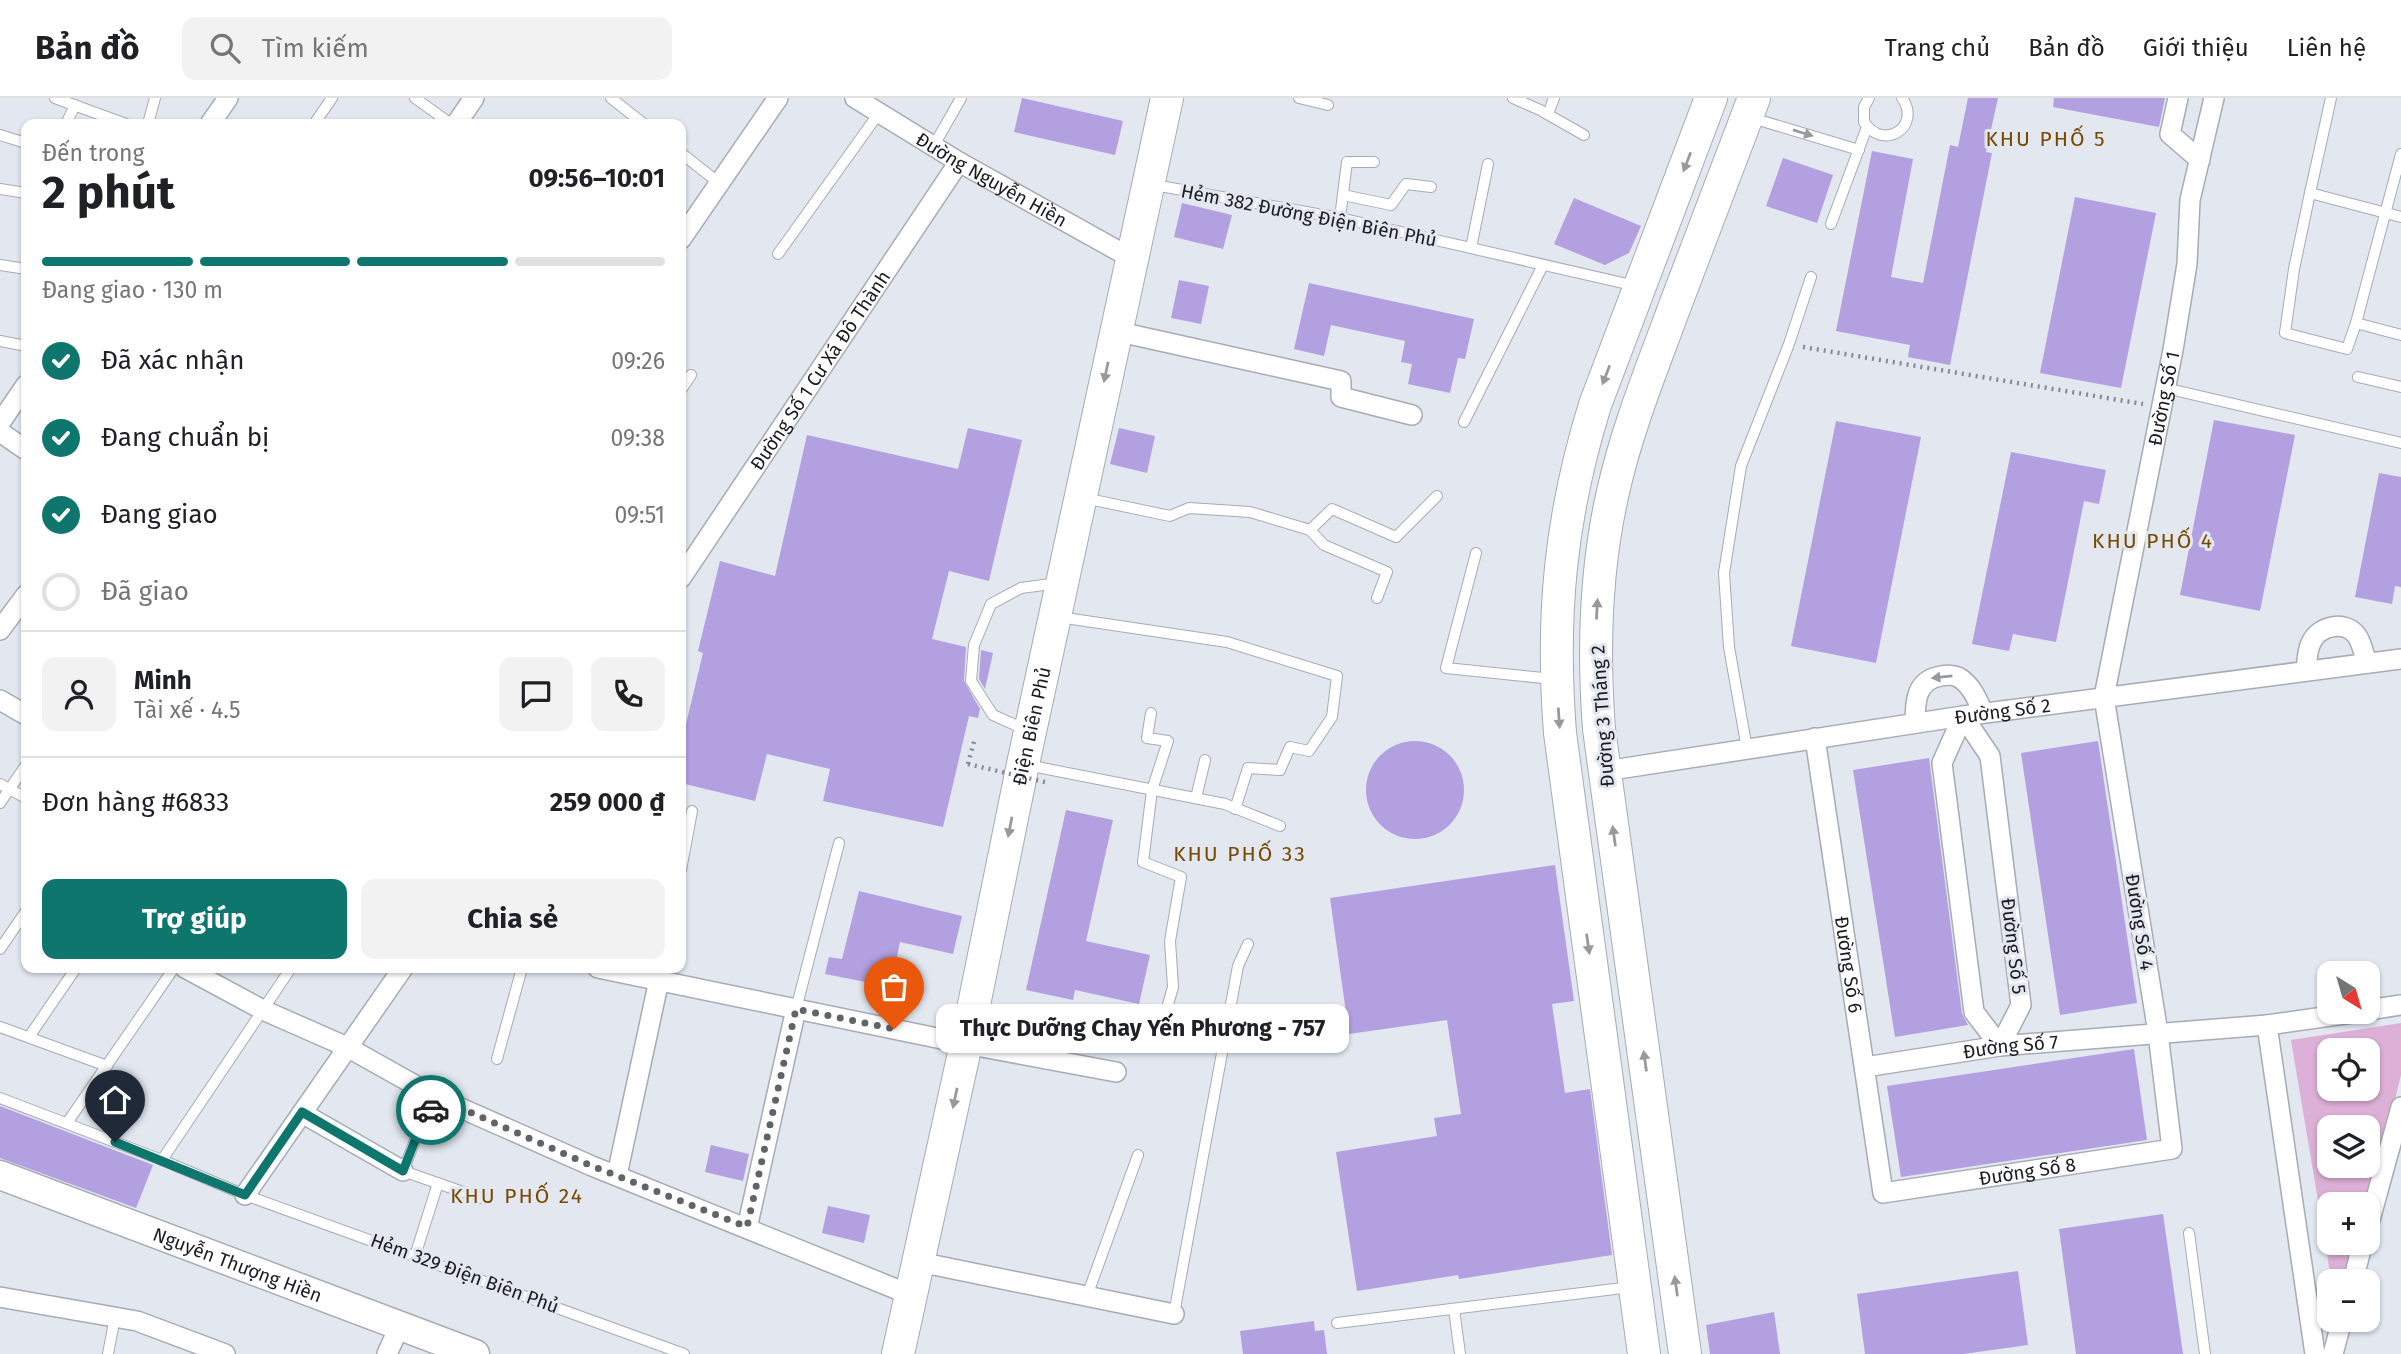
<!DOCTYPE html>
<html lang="vi">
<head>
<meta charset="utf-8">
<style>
  :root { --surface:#fff; --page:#f2f2f2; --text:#202124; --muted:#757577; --line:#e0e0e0; --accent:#0f766e }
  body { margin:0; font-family:"Fira Sans",sans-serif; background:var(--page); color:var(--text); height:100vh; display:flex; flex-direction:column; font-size:26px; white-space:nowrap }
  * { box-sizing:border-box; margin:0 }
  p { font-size:23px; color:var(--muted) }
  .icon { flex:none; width:38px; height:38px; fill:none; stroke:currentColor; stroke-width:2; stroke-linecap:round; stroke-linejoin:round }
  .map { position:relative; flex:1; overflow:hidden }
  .details { position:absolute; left:21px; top:21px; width:665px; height:854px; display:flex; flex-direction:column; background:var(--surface); border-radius:14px; box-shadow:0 2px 5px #0004 }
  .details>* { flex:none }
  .needle { width:46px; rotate:143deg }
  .controls { position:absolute; left:2317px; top:863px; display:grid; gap:14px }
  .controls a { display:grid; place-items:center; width:63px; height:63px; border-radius:14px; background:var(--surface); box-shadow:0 2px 5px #0004; font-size:35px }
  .pin { position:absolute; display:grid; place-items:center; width:60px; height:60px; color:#fff; margin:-72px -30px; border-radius:50% 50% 50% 0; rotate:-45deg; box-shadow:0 0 7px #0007 }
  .pin .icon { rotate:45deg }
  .courier { position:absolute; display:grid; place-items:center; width:70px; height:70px; margin:-35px; border:5px solid #0f766e; border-radius:50%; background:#fff; color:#222; box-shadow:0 2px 9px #0007 }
  .bubble { position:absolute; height:49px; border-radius:14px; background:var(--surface); box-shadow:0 2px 5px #0004; font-size:23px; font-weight:700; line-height:49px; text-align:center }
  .head em { font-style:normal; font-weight:700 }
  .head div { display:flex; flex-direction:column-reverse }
  .head { display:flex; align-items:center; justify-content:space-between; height:119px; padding:0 21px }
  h1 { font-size:46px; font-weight:700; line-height:52px }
  .bar { display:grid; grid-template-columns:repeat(4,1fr); gap:10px 7px; align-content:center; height:84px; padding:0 21px }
  .bar i { height:9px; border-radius:5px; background:var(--line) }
  .bar .selected { background:var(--accent) }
  .bar p { grid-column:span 4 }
  .line { display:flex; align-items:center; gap:18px; padding:0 21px; border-top:2px solid var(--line) }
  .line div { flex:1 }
  .round { display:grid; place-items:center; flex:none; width:74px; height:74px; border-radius:14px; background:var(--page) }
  ol { padding:0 21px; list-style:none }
  li { display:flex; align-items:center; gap:21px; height:77px }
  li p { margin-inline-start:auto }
  li .icon { padding:7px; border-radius:50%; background:var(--accent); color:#fff; stroke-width:4 }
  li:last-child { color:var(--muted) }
  li i { width:38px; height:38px; border:4px solid var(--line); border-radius:50% }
  .button { display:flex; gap:14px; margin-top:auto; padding:14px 21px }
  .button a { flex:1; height:80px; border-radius:14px; background:var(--accent); color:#fff; font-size:28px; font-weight:700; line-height:80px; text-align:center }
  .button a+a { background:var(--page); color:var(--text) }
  header { display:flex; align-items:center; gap:42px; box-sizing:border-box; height:98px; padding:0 35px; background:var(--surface); border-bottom:2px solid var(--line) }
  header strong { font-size:33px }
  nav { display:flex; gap:38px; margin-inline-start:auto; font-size:24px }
  .search { width:490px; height:63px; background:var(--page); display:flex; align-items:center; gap:18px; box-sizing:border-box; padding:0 24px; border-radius:14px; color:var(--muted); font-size:26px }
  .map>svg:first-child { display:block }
  .green { fill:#ddb0d7; fill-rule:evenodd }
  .building { fill:#b3a0e0 }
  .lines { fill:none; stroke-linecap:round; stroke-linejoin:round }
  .lane-casing { stroke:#a6abb4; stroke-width:12 }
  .street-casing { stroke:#a6abb4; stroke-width:22 }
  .secondary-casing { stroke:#a6abb4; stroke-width:31 }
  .primary-casing { stroke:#a6abb4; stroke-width:34 }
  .path { stroke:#86898f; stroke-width:4.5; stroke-dasharray:2 5; stroke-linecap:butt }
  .lane { stroke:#fff; stroke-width:10 }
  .street { stroke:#fff; stroke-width:19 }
  .secondary { stroke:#fff; stroke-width:28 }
  .primary { stroke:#fff; stroke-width:32 }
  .path-bridge { stroke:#86898f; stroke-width:4.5; stroke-dasharray:2 5; stroke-linecap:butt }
  .oneway { fill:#98999a }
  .done { stroke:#606368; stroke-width:7; stroke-dasharray:0 12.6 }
  .route { stroke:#0f766e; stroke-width:9 }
  .labels { text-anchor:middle; stroke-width:6; stroke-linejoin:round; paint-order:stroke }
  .street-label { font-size:19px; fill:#1a1c1f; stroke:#e2e7f0 }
  .neighbourhood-label { font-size:21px; letter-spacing:2px; fill:#794900; stroke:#e2e7f0 }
</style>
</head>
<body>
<header>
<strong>Bản đồ</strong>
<div class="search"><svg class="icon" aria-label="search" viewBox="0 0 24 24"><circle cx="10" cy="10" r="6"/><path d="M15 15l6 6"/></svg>Tìm kiếm</div>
<nav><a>Trang chủ</a><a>Bản đồ</a><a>Giới thiệu</a><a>Liên hệ</a></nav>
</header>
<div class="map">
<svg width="2401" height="1256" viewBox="0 0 2401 1256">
  <rect width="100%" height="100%" fill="#e2e7f0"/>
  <path class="green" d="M2401 925V977L2368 1111V1106H2329V1144L2359 1145 2353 1170 2330 1174 2291 942ZM2329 952H2368V990H2329ZM2329 1029H2368V1068H2329Z"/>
  <g class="building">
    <path d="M1022 0 1123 23 1115 57 1014 34Z"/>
    <path d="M1968 0H1998L1986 54 1992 55 1950 267 1908 259 1910 247 1836 233 1872 53 1913 61 1891 179 1923 185 1950 47 1958 49Z"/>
    <path d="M2054 0H2165L2159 29 2053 9Z"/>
    <path d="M1783 60 1833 77 1817 125 1766 108Z"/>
    <path d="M2075 99 2156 115 2121 290 2040 275Z"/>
    <path d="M1574 100 1641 128 1629 155 1605 167 1554 146Z"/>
    <path d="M1182 105 1232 117 1223 151 1174 139Z"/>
    <path d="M1179 182 1209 188 1201 226 1171 220Z"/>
    <path d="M1309 185 1474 221 1465 261 1458 260 1450 295 1408 286 1412 266 1401 264 1405 243 1331 227 1324 258 1294 251Z"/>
    <path d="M2214 322 2295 337 2260 513 2180 497Z"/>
    <path d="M1836 323 1921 339 1876 565 1791 548Z"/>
    <path d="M968 330 1022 342 989 483 949 473 932 541 966 549 964 583 980 611 978 620 969 618 943 729 823 703 830 671 767 656 755 703 681 685V647L703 555 698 553 720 463 775 478 807 337 958 371Z"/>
    <path d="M1119 330 1155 338 1147 375 1110 366Z"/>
    <path d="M2011 354 2106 372 2099 406 2084 403 2056 544 2013 536 2009 553 1972 546Z"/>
    <path d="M2379 375 2401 379V489L2395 488 2392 506 2355 499Z"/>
    <path d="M981 552 993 555 985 591 979 581Z"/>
    <circle cx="1415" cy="692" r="49"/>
    <path d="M2098 643 2137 905 2060 917 2021 655Z"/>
    <path d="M1929 660 1962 916 1968 927 1895 939 1853 672Z"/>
    <path d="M1066 712 1113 722 1086 843 1150 857 1139 906 1075 892 1073 902 1026 892Z"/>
    <path d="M1555 767 1574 903 1552 906 1565 995 1590 991 1612 1157 1459 1181 1458 1177 1357 1193 1336 1054 1437 1038 1434 1020 1461 1016 1447 922 1349 936 1330 800Z"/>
    <path d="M859 793 962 818 953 856 900 844 891 889 825 876 829 859 842 861Z"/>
    <path d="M2134 951 2147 1042 1901 1079 1887 988Z"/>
    <path d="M0 1008 153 1067 136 1110 0 1060Z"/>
    <path d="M711 1047 749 1056 743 1083 705 1074Z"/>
    <path d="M828 1108 870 1117 864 1145 822 1135Z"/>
    <path d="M2163 1116 2183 1256H2076L2059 1131Z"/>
    <path d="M2018 1173 2028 1247 1963 1256H1865L1857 1196Z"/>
    <path d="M1774 1214 1780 1256H1710L1706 1227Z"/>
    <path d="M1314 1223 1315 1233 1324 1232 1327 1256H1243L1240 1233Z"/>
  </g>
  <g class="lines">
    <defs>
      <g id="lane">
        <path d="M55 0 126 26"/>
        <path d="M415 0 451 26"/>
        <path d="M611 0 644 26"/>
        <path d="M1299 0 1328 7"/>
        <path d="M1513 0 1540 12 1584 37"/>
        <path d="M1869 0 1864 9V24C1884 54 1922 28 1902 0"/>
        <path d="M2331 0 2310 95 2401 119"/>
        <path d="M1548 16 1554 0"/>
        <path d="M1752 20 1859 52"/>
        <path d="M66 26 75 7"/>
        <path d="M148 26 155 0"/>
        <path d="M314 26 332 0"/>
        <path d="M0 37 26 45"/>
        <path d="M933 49 961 0"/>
        <path d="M681 55 719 85"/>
        <path d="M1154 87 1340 120 1636 188"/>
        <path d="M0 91 26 95"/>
        <path d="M2310 95 2294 171 2285 235 2347 251 2356 225 2401 56"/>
        <path d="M1343 97 1391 107 1406 86 1431 89"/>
        <path d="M1340 120 1347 64H1374"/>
        <path d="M1831 126 1867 29"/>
        <path d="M1471 150 1488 66"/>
        <path d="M778 156 879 15"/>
        <path d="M0 167 26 171"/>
        <path d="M2356 225 2401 237"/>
        <path d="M0 243 26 248"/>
        <path d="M2358 279 2401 289"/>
        <path d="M2165 290 2401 345"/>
        <path d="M681 292 691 277"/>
        <path d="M1464 324 1543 167"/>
        <path d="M1084 400 1170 418 1189 410 1250 414 1310 432 1324 447 1387 474 1377 500"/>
        <path d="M1310 432 1332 411 1396 439 1437 398"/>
        <path d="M1476 455 1446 570 1552 581"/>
        <path d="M1059 519 1227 544 1337 578 1332 619 1309 653 1290 649 1280 672 1248 670 1235 711"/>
        <path d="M1151 615 1147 640 1168 643 1152 692 1143 764 1181 779 1170 843 1173 889 1165 917"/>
        <path d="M1024 631 993 617 971 583 974 547 991 506 1021 490 1058 485"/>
        <path d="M1747 651 1729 549 1724 475 1741 368 1789 246 1811 179"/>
        <path d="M1027 667 1225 706 1280 728"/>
        <path d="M0 686 26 700"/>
        <path d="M1196 700 1205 662"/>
        <path d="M0 705 26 667"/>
        <path d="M681 772 692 713"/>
        <path d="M0 851 26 813"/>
        <path d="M796 911 839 745"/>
        <path d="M0 929 107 968"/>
        <path d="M29 939 76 870"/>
        <path d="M497 961 522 870"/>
        <path d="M0 1000 162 1062 245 1097 684 1256"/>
        <path d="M438 1000 416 1040 403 1073 480 1100"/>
        <path d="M67 1025 174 870"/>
        <path d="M162 1062 291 870"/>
        <path d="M2189 1135 2205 1256"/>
        <path d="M415 1158 438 1085"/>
        <path d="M1087 1198 1138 1057"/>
        <path d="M1454 1211 1460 1256"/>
        <path d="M1174 1216 1238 868 1248 846"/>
        <path d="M1337 1225 1631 1189"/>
        <path d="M108 1256 115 1219"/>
      </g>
      <g id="street">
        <path id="s1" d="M855 0 959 64 1131 160"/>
        <path d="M2178 0 2170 36 2200 62"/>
        <path d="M210 26 228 0"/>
        <path d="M456 26 474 0"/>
        <path d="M681 141 778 0"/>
        <path d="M1115 233 1341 283V299L1412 317"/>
        <path d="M0 325 26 287"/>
        <path d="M0 334 26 352"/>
        <path id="s2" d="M681 480 959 64"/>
        <path d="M0 532 26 497"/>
        <path d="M2306 573C2307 564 2307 552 2311 545 2319 527 2346 522 2357 538 2362 545 2364 557 2367 565"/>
        <path d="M0 602 26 617"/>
        <path d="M1963 618 1990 658 2021 907 2000 948 1974 914 1942 665Z"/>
        <path d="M1915 625C1915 603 1916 582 1941 578 1946 577 1954 577 1958 579 1971 586 1978 602 1983 615"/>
        <path id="s3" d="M1815 640 1883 1095 2172 1051 2158 935 2104 599 2173 252 2187 166 2190 102 2214 0"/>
        <path id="s4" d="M1605 673 1963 618 2401 561"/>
        <path d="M185 870 263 912 347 949 438 1000 592 1068 911 1197"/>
        <path d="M598 870 966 946 1116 974"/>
        <path d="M2368 912 2401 907"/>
        <path d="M2267 927 2315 1256"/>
        <path id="s5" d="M1865 969 2000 948 2267 927 2359 914"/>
        <path d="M302 1015 403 1073"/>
        <path d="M617 1077 659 882"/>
        <path d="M245 1097 403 870"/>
        <path d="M2368 1129 2401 1009"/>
        <path d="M747 1130 796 911"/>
        <path d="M919 1164 1174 1216"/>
        <path d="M2353 1183 2363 1144"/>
        <path d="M0 1199 137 1223 225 1256"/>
        <path d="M387 1256 400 1227"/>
        <path d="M2333 1256 2342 1222"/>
      </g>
      <g id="secondary">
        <path id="s6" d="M0 1077 475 1256"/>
      </g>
      <g id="primary">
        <path id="s7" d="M898 1256 966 946 1023 666 1167 0"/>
        <path d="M1644 1256 1560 635C1551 518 1560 420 1595 307L1711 0"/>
        <path d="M1685 1256 1599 631C1593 551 1595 472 1613 394 1627 331 1651 273 1673 213 1700 142 1727 71 1754 0"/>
      </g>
    </defs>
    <use href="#lane" class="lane-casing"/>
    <use href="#street" class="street-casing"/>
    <use href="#secondary" class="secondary-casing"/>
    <use href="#primary" class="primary-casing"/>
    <g class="path">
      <path d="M1803 249 2143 306"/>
      <path d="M968 666 975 640"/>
    </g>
    <use href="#lane" class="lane"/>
    <use href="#street" class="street"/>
    <use href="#secondary" class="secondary"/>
    <use href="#primary" class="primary"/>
    <path class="path-bridge" d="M968 666 1049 685"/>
  </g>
  <defs><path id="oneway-solid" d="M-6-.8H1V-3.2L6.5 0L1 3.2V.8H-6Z" transform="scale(1.75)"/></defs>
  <g class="oneway">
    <use href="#oneway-solid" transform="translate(1803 35) rotate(17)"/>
    <use href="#oneway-solid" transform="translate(1687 64) rotate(111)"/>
    <use href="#oneway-solid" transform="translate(1106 274) rotate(102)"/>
    <use href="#oneway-solid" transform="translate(1606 277) rotate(111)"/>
    <use href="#oneway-solid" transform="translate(1597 511) rotate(-87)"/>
    <use href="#oneway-solid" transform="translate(1942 579) rotate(174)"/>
    <use href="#oneway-solid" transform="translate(1559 620) rotate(86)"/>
    <use href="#oneway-solid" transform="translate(1010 729) rotate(101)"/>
    <use href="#oneway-solid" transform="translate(1614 738) rotate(-98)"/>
    <use href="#oneway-solid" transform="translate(1588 846) rotate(82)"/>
    <use href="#oneway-solid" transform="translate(1645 963) rotate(-98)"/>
    <use href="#oneway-solid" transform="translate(955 1000) rotate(102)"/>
    <use href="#oneway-solid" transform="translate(1676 1188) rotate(-98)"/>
  </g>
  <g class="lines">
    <path class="done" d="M431 1012 438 1000 592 1068 747 1129 796 911 894 931"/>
    <path class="route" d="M115 1044 245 1097 302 1014 403 1073 416 1040 431 1012"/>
  </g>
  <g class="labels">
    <g class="street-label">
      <text dy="7" stroke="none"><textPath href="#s1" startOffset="159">Đường Nguyễn Hiền</textPath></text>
      <text transform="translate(1309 117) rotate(11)" y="7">Hẻm 382 Đường Điện Biên Phủ</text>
      <text dy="7" stroke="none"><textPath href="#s2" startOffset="250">Ðường Số 1 Cư Xá Đô Thành</textPath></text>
      <text dy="7" stroke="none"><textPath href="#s3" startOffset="1514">Đường Số 1</textPath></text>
      <text dy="7" stroke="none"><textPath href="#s4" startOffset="402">Đường Số 2</textPath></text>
      <text transform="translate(1602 618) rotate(-94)" y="7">Đường 3 Tháng 2</text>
      <text dy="7" stroke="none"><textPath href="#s7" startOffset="642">Điện Biên Phủ</textPath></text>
      <text transform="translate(2140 824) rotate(81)" y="7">Đường Số 4</text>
      <text transform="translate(2014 848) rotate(83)" y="7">Đường Số 5</text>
      <text dy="7" stroke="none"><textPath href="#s3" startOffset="229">Đường Số 6</textPath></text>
      <text dy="7" stroke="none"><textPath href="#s5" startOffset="147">Đường Số 7</textPath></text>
      <text dy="7" stroke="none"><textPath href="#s3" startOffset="606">Đường Số 8</textPath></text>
      <text dy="7" stroke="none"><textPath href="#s6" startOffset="254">Nguyễn Thượng Hiền</textPath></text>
      <text transform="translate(465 1175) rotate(20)" y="7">Hẻm 329 Ðiện Biên Phủ</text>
    </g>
    <g class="neighbourhood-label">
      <text x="2046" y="48">KHU PHỐ 5</text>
      <text x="2153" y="450">KHU PHỐ 4</text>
      <text x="1240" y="763">KHU PHỐ 33</text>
      <text x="517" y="1105">KHU PHỐ 24</text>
    </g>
  </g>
</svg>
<div class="controls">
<a><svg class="needle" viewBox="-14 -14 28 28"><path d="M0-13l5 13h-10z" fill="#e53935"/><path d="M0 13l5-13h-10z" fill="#757577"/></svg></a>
<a><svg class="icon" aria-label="locate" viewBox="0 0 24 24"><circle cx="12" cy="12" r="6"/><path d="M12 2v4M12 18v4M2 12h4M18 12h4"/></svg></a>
<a><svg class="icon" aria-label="layers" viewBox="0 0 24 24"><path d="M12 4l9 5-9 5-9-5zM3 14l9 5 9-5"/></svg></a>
<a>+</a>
<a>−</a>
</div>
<div class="pin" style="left:894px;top:931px;background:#ea580c"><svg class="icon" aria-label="bag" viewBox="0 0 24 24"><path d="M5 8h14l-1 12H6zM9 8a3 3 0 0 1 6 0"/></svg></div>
<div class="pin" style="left:115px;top:1044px;background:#1f2937"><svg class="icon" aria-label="home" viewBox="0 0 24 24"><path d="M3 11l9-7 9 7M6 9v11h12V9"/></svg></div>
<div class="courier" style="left:431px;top:1012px"><svg class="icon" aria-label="car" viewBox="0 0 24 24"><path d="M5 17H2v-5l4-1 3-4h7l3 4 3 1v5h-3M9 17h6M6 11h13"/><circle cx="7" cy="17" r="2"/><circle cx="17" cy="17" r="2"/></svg></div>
<div class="bubble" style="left:936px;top:906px;width:413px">Thực Dưỡng Chay Yến Phương - 757</div>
<section class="details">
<div class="head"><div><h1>2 phút</h1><p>Đến trong</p></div><em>09:56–10:01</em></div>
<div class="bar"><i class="selected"></i><i class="selected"></i><i class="selected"></i><i></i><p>Đang giao · 130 m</p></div>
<ol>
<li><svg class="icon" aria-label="check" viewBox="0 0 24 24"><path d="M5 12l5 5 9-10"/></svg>Đã xác nhận<p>09:26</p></li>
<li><svg class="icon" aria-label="check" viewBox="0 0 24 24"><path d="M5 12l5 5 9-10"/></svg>Đang chuẩn bị<p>09:38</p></li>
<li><svg class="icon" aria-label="check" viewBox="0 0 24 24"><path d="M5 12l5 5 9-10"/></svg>Đang giao<p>09:51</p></li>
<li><i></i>Đã giao</li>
</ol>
<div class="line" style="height:126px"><a class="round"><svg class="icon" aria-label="person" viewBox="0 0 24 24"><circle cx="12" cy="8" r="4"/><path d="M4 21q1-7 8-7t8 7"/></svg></a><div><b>Minh</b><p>Tài xế · 4.5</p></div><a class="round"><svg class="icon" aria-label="chat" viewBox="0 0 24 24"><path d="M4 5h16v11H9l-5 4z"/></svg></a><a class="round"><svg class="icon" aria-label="phone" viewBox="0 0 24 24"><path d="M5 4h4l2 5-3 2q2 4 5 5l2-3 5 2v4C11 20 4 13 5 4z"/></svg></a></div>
<div class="line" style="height:91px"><div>Đơn hàng #6833</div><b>259 000 ₫</b></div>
<div class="button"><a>Trợ giúp</a><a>Chia sẻ</a></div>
</section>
</div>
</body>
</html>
